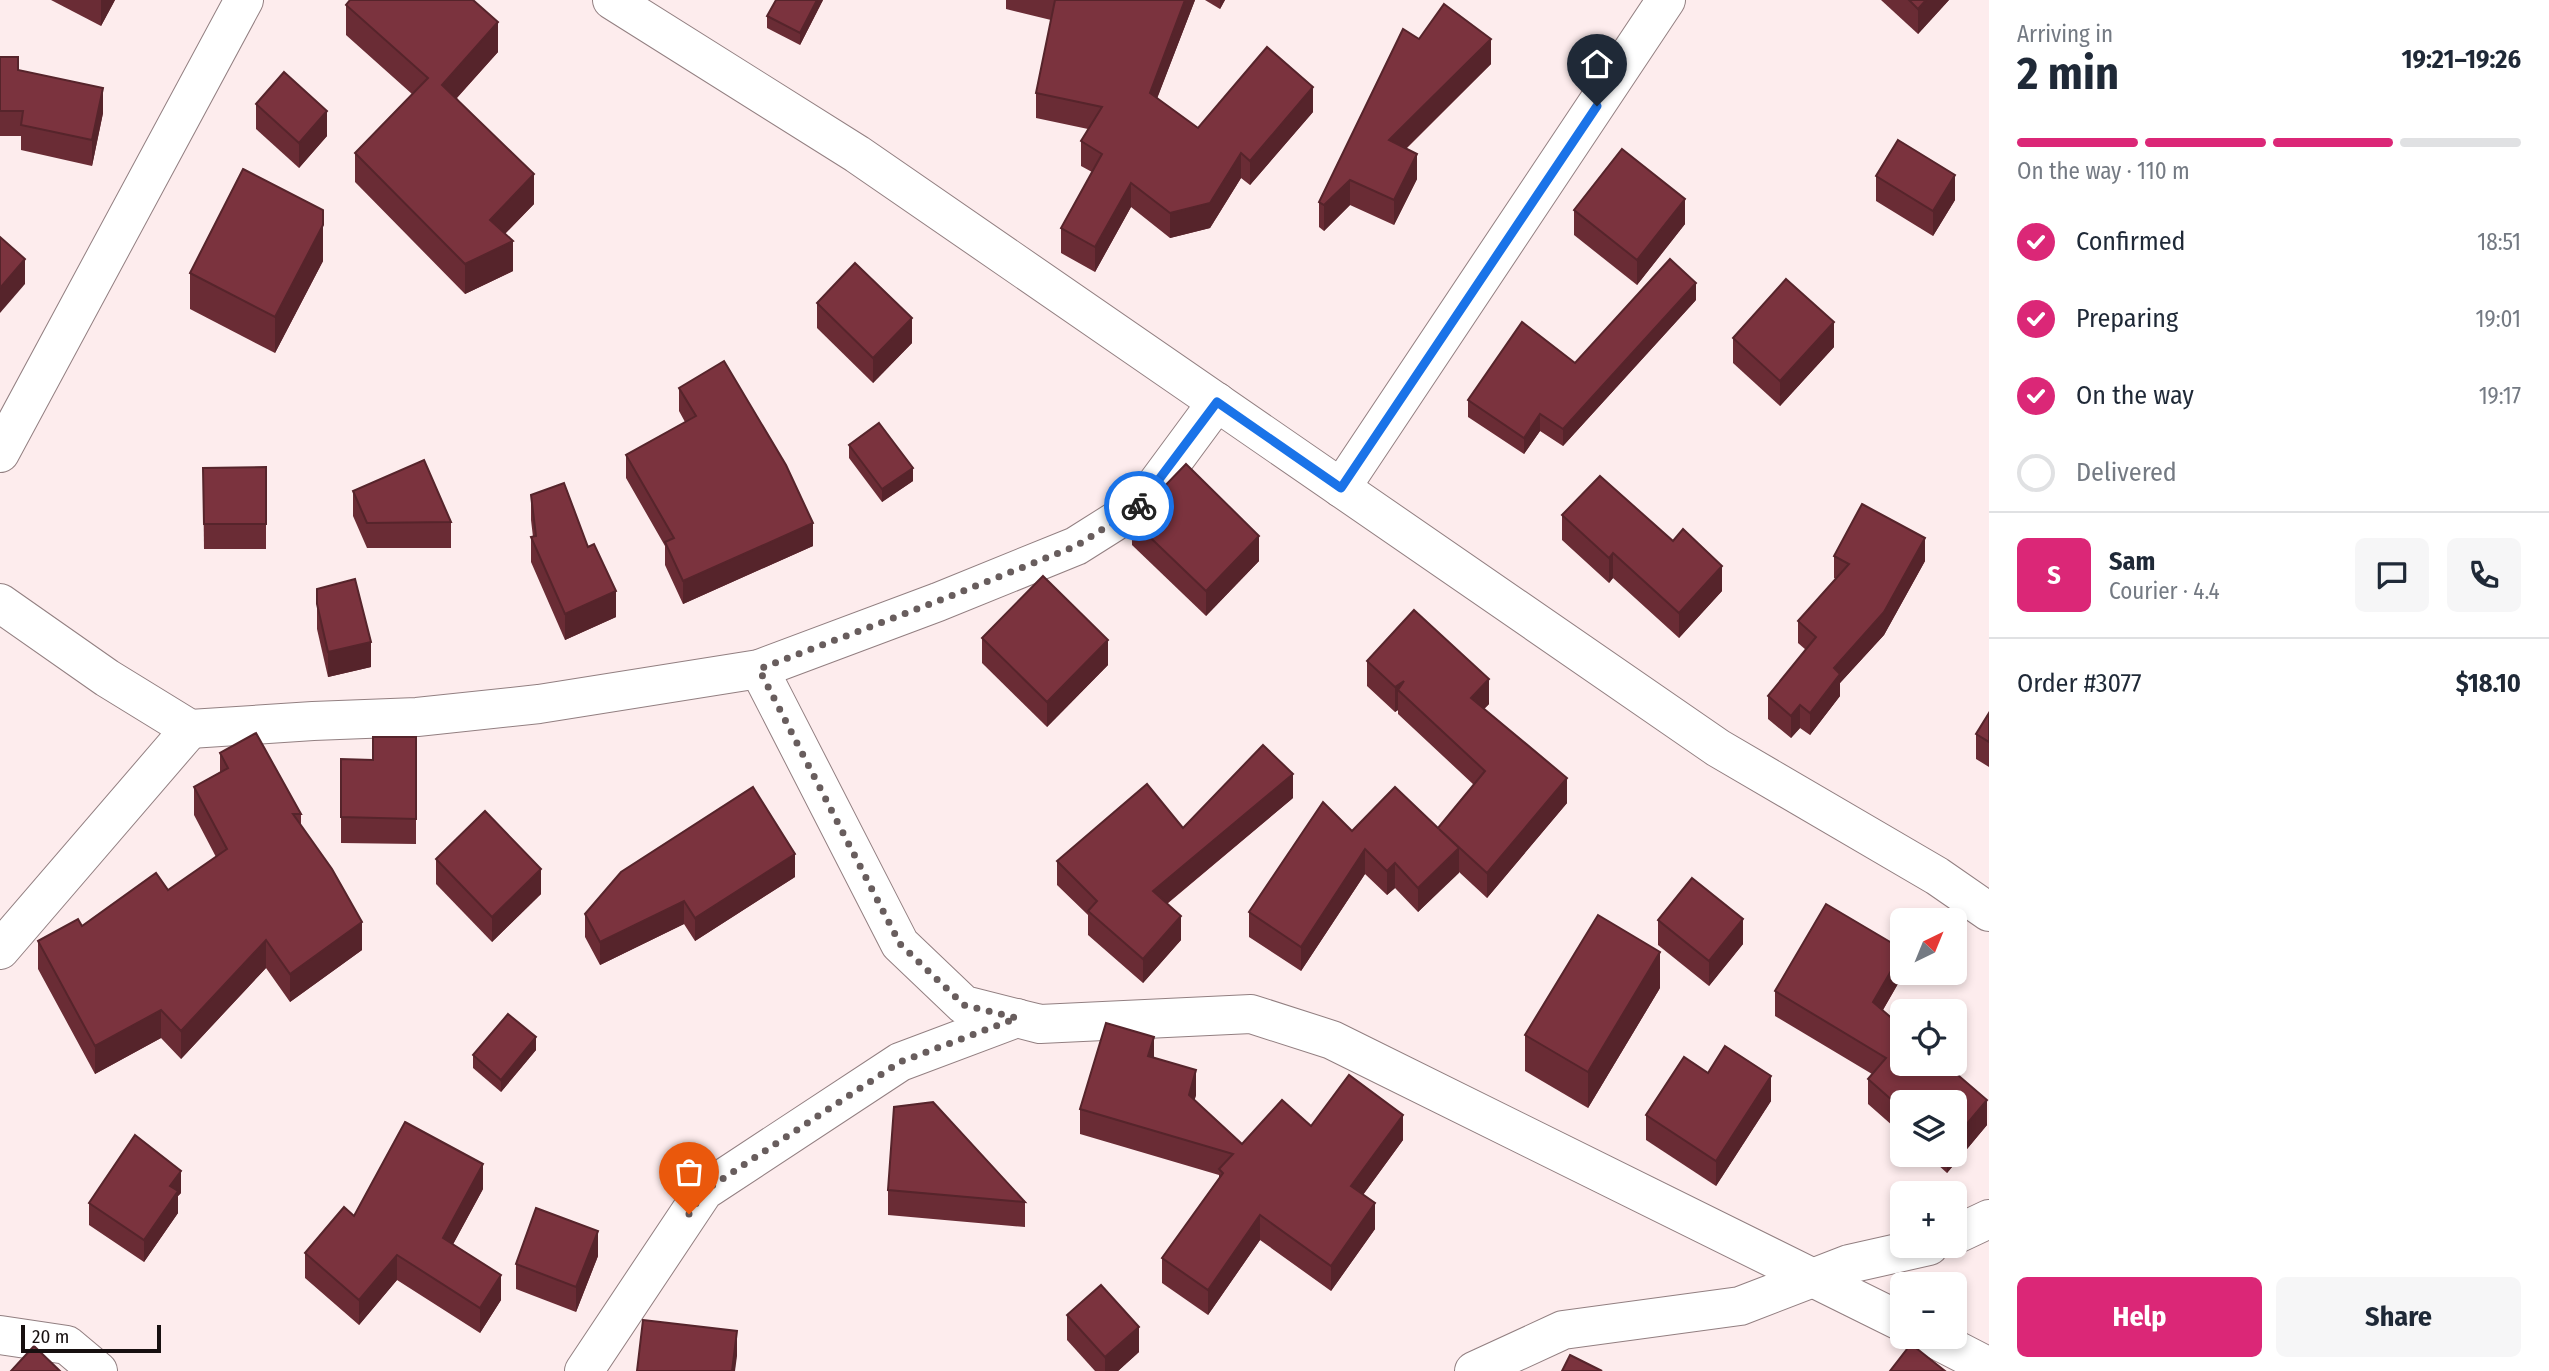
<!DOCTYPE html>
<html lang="en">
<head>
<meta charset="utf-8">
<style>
  :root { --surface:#fff; --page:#f6f6f7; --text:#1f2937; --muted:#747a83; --line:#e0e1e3; --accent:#db2777 }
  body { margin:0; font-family:"Fira Sans Condensed",sans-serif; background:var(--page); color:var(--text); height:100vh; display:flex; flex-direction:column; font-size:26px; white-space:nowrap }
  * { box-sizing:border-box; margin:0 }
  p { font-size:23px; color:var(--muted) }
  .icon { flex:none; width:38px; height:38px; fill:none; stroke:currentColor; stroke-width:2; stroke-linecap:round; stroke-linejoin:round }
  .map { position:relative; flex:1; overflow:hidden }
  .details { display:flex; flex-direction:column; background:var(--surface); width:560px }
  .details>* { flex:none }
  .needle { width:46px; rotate:43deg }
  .buttons { position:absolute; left:1890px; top:908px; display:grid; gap:14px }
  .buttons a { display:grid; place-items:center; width:77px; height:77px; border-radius:10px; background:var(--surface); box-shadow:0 4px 10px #0003; font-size:35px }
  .scale { position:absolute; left:21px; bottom:18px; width:140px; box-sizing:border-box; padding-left:7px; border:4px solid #171010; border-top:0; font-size:19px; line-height:24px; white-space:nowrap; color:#171010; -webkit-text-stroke:5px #fff; paint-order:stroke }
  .pin { position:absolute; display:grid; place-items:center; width:60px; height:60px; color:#fff; margin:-72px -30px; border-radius:50% 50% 50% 0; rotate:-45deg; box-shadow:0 0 7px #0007 }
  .pin .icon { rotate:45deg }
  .courier { position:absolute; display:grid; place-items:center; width:70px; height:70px; margin:-35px; border:5px solid #1a73e8; border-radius:50%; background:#fff; color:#222; box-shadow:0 2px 9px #0007 }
  .head em { font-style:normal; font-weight:700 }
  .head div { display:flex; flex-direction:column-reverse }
  .head { display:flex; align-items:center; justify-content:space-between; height:119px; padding:0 28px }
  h1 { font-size:46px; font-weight:700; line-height:52px }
  .bar { display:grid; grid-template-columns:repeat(4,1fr); gap:10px 7px; align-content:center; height:84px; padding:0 28px }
  .bar i { height:9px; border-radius:5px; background:var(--line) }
  .bar .active { background:var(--accent) }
  .bar p { grid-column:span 4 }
  .line { display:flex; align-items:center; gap:18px; padding:0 28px; border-top:2px solid var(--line) }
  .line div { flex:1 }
  .round { display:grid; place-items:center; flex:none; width:74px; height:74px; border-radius:10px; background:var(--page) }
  ol { padding:0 28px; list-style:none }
  li { display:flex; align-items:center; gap:21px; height:77px }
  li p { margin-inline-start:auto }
  li .icon { padding:7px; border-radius:50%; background:var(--accent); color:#fff; stroke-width:4 }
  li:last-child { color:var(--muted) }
  li i { width:38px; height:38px; border:4px solid var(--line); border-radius:50% }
  .primary-button { display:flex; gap:14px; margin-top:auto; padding:14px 28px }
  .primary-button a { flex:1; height:80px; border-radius:10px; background:var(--accent); color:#fff; font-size:28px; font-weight:700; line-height:80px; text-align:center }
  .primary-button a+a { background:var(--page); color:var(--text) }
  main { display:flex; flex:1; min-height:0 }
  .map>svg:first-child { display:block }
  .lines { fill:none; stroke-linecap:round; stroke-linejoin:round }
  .street-casing { stroke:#927f81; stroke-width:40 }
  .secondary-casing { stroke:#927f81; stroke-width:40 }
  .street { stroke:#fff; stroke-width:38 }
  .secondary { stroke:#fff; stroke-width:38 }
  .wall { fill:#6a2c35 }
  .shaded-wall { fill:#56242b }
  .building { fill:#7b333e; stroke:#56242b; stroke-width:2 }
  .done { stroke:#685d5d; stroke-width:7; stroke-dasharray:0 12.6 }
  .route { stroke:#1a73e8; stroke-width:9 }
</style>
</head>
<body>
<main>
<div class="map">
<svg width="1989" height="1371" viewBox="0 0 1989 1371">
  <rect width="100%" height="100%" fill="#fdeced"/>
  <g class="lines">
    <defs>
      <g id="street">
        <path d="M0 453 244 0"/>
        <path d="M1341 488 1666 0"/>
        <path d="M0 603 107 678 190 729 313 721 417 717 539 704 759 669 938 602 1076 546 1141 505 1217 402"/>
        <path d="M759 669 900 944 964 1005 1040 1024 1251 1014 1332 1040 1902 1322"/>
        <path d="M0 950 190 729"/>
        <path d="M1955 1235 1989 1219"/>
        <path d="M0 1335 67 1345 98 1371"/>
        <path d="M1931 1337 1989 1367"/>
        <path d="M584 1371 704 1191 900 1062 1017 1018"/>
        <path d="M1474 1371 1563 1330 1740 1306 1849 1264 1929 1246"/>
      </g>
      <path id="secondary" d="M612 0 857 154 1718 748 1937 876 1989 912"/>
    </defs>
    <use href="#street" class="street-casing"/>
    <use href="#secondary" class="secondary-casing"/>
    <use href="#street" class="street"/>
    <use href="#secondary" class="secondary"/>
  </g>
  <g class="wall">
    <path d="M51 0H115L101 26Z"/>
    <path d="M823 0 800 45 767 28V16Z"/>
    <path d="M1006 0H1195L1157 98 1198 128 1313 112 1250 185 1241 178 1210 228 1170 238 1131 207 1095 272 1061 253V228L1092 172 1081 166V141L1088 129 1036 118V93L1051 20 1006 9Z"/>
    <path d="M1205 0H1225L1220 9Z"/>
    <path d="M1881 0H1949L1918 34Z"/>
    <path d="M346 5 498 52 457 98 534 204 505 234 513 271 465 294 355 182V153L412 94 346 35Z"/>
    <path d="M1419 39 1491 64 1406 149 1417 179 1394 225 1350 205 1324 231 1319 227V202Z"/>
    <path d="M0 57 18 70 103 113 92 166 21 150V136H0Z"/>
    <path d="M256 104 327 136 299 168 256 129Z"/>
    <path d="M1876 176 1955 200 1933 236 1876 201Z"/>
    <path d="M1574 210 1685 224 1637 285 1574 235Z"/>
    <path d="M323 261 275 353 190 309V273Z"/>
    <path d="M1696 300 1563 446 1540 431 1524 454 1468 417V400L1575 363Z"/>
    <path d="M817 303 912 343 873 383 817 328Z"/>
    <path d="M1733 338 1834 347 1780 406 1733 363Z"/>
    <path d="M679 388 813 546 683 604 665 565V546L626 478V455L685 422 679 411Z"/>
    <path d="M849 445 913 481 882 502 849 458Z"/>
    <path d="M266 467V549H204L203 468Z"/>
    <path d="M353 491 451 522V548H367L353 516Z"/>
    <path d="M531 495 588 547 616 617 565 640 531 562V537H533L531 520Z"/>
    <path d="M1562 515 1722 591 1679 638 1613 578 1609 583 1562 540Z"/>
    <path d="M1132 520 1259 561 1206 616 1132 545Z"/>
    <path d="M1834 556 1925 561 1884 635 1840 683V696L1810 735 1800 728 1791 738 1768 719V696L1806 650 1798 643V621L1836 579 1834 578Z"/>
    <path d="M317 589 371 667 328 677 317 629Z"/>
    <path d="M982 638 1108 665 1047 727 982 663Z"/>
    <path d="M1367 661 1489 704 1484 709 1567 803 1487 898 1459 872 1418 912 1395 888 1387 895 1365 874 1301 971 1249 937V912L1352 831 1438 828 1474 785 1398 714V710L1395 712 1367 686Z"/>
    <path d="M1989 713V767L1976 759V734Z"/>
    <path d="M416 737V844L341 843V759L373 760Z"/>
    <path d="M220 753 301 814V825L362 950 290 1002 266 968 181 1059 161 1038 95 1074 38 969V941L82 926 168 890 216 857 194 815V787L220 772Z"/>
    <path d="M1293 798 1167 904 1181 940 1143 983 1088 935V915L1057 885V861Z"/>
    <path d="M436 859 541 894 492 942 436 884Z"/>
    <path d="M795 877 695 941 684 924 600 965 585 937V914Z"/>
    <path d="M1658 920 1743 944 1709 986 1658 945Z"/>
    <path d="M1903 973V975L1883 1010 1987 1125 1947 1173 1927 1155H1955L1902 1102V1134L1868 1104V1079L1872 1074 1775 1016V991Z"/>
    <path d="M1660 988 1588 1108 1525 1071V1035Z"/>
    <path d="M536 1050 501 1092 473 1068V1055Z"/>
    <path d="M1154 1058 1196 1095 1194 1101 1242 1144 1311 1126 1403 1140 1363 1195 1375 1229 1331 1291 1260 1240 1208 1315 1162 1283V1258L1219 1178V1175L1080 1134V1109Z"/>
    <path d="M1708 1073 1771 1101 1716 1186 1646 1140V1115Z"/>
    <path d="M483 1189 453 1244 501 1300 480 1333 397 1280 359 1325 305 1278V1253L354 1216Z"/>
    <path d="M888 1190 1025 1202V1227L888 1215Z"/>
    <path d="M181 1193 178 1196V1213L144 1262 89 1225V1203Z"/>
    <path d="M598 1256 576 1312 516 1289V1264Z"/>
    <path d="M1067 1315 1139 1352 1118 1371H1095L1067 1340Z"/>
  </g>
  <g class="shaded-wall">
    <path d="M101 0H115L101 26Z"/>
    <path d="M817 0H823L800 45V33Z"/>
    <path d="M1185 0H1195L1150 117V93Z"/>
    <path d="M1220 0H1225L1220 9Z"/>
    <path d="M1926 0H1949L1918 34V9Z"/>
    <path d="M498 22V52L442 114V85Z"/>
    <path d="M1491 39V64L1389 165V140Z"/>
    <path d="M1313 87V112L1250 185V161Z"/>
    <path d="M103 88V113L92 166V140Z"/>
    <path d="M327 111V136L299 168V143Z"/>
    <path d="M1241 153V178L1210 228 1170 238V213Z"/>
    <path d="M1417 154V179L1394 225V200Z"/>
    <path d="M534 174V204L490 249V220Z"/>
    <path d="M1955 175V200L1933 236V211Z"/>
    <path d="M1350 180V205L1324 231V205Z"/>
    <path d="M1131 183V207L1095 272V247Z"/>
    <path d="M1685 199V224L1637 285V260Z"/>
    <path d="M323 225V261L275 353V317Z"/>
    <path d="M513 241V271L465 294V264Z"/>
    <path d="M25 259V284L0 313V288Z"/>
    <path d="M1696 283V300L1563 446V429Z"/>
    <path d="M912 318V343L873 383V358Z"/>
    <path d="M1834 322V347L1780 406V381Z"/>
    <path d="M1540 414V431L1524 454V438Z"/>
    <path d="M913 468V481L882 502V489Z"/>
    <path d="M813 523V546L683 604V581Z"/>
    <path d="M1259 536V561L1206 616V591Z"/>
    <path d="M1925 538V561L1884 635 1840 683V696L1810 735V713L1834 668Z"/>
    <path d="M1613 553V578L1609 583V558Z"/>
    <path d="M1722 566V591L1679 638V613Z"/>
    <path d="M616 591V617L565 640V614Z"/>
    <path d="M1108 640V665L1047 727V702Z"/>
    <path d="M371 642V667L328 677V652Z"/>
    <path d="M1489 679V704L1471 722V698Z"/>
    <path d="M1404 681 1398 690V710L1395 712V687Z"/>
    <path d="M1800 705V728L1791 738V716Z"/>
    <path d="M1293 774V798L1153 915V891Z"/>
    <path d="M1567 778V803L1487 898V873Z"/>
    <path d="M1459 848V873L1418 912V888Z"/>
    <path d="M1365 849V874L1301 971V947Z"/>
    <path d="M795 854V877L695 941V918Z"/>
    <path d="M1395 863V888L1387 895V871Z"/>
    <path d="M541 869V894L492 942V917Z"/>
    <path d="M684 901V924L600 965V942Z"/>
    <path d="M1181 916V940L1143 983V959Z"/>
    <path d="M1743 919V944L1709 986V961Z"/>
    <path d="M362 922V950L290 1002V974Z"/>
    <path d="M266 940V968L181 1059V1031Z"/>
    <path d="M1660 952V988L1588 1108V1072Z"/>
    <path d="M1902 952V973H1903V975L1873 1027V1002Z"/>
    <path d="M161 1010V1038L95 1074V1046Z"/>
    <path d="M536 1037V1050L501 1092V1080Z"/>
    <path d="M1154 1037V1062L1148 1056Z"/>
    <path d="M1196 1070V1095L1189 1120V1095Z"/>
    <path d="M1771 1076V1101L1716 1186V1161Z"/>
    <path d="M1987 1100V1125L1947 1173V1155H1955V1138Z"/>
    <path d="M1403 1115V1140L1351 1211V1186Z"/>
    <path d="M483 1164V1189L443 1263V1238Z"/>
    <path d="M181 1171V1193L178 1196V1213L144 1262V1240L170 1186Z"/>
    <path d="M1375 1203V1229L1331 1291V1266Z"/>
    <path d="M1260 1215V1240L1208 1315V1290Z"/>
    <path d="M598 1231V1256L576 1312V1287Z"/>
    <path d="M397 1255V1280L359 1325V1300Z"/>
    <path d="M501 1275V1300L480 1333V1308Z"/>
    <path d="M1139 1327V1352L1118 1371H1105V1357Z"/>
    <path d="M737 1331V1356L735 1371H732Z"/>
  </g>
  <g class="building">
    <path d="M350 0H473L498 22 442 85 534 174 490 220 513 241 465 264 355 153 428 78 346 5Z"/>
    <path d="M776 0H817L800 33 767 16Z"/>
    <path d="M1055 0H1185L1150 93 1198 128 1267 47 1313 87 1250 161 1241 153 1210 203 1170 213 1131 183 1095 247 1061 228 1102 154 1081 141 1102 107 1036 93Z"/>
    <path d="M1909 0H1926L1918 9Z"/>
    <path d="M1444 4 1491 39 1389 140 1417 154 1394 200 1350 180 1324 205 1319 202 1403 29 1419 39Z"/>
    <path d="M0 57H18V70L103 88 92 140 21 125 23 111H0Z"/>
    <path d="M284 72 327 111 299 143 256 104Z"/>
    <path d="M1898 140 1955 175 1933 211 1876 176Z"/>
    <path d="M1622 149 1685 199 1637 260 1574 210Z"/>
    <path d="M243 169 323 210V225L275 317 190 273Z"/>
    <path d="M0 237 25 259 0 288Z"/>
    <path d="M1670 259 1696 283 1563 429 1540 414 1524 438 1468 400 1522 322 1575 363Z"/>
    <path d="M855 263 912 318 873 358 817 303Z"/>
    <path d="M1786 279 1834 322 1780 381 1733 338Z"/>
    <path d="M724 361 786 465 813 523 683 581 665 542 674 538 626 455 696 416 679 388Z"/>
    <path d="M879 423 913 468 882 489 849 445Z"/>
    <path d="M424 460 451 522 367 523 353 491Z"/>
    <path d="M1186 464 1259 536 1206 591 1132 520Z"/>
    <path d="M266 467V524H204L203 468Z"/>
    <path d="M1600 476 1673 541 1683 529 1722 566 1679 613 1613 553 1609 558 1562 515Z"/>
    <path d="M564 483 588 547 594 544 616 591 565 614 531 537 536 536 531 495Z"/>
    <path d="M1862 504 1925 538 1884 612 1834 668 1840 674 1810 713 1800 705 1791 716 1768 696 1816 637 1798 621 1849 564 1834 556Z"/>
    <path d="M1043 576 1108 640 1047 702 982 638Z"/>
    <path d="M355 579 371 642 328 652 317 604V589Z"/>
    <path d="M1414 610 1489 679 1471 698 1567 778 1487 873 1439 829 1459 848 1418 888 1395 863 1387 871 1365 849 1301 947 1249 912 1323 802 1352 831 1395 787 1438 828 1485 771 1398 690 1404 681 1395 687 1367 661Z"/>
    <path d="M1989 713V742L1976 734Z"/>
    <path d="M256 733 301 814H293L332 869 362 922 290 974 266 940 181 1031 161 1010 95 1046 38 941 78 919 82 926 156 873 168 890 227 849 194 787 228 768 220 753Z"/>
    <path d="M373 737H416V819L341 817V759L373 760Z"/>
    <path d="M1263 745 1293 774 1153 891 1181 916 1143 959 1088 911 1097 901 1057 861 1147 784 1183 828Z"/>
    <path d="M753 787 795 854 695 918 684 901 600 942 585 914 621 872Z"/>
    <path d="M485 811 541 869 492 917 436 859Z"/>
    <path d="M1692 878 1743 919 1709 961 1658 920Z"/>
    <path d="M1826 904 1902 949V952L1873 1002 1902 1027V1064H1945L1987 1100 1955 1138V1102H1902V1109L1868 1079 1886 1058 1775 991Z"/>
    <path d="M1598 915 1660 952 1588 1072 1525 1035Z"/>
    <path d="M508 1014 536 1037 501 1080 473 1055Z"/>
    <path d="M1106 1023 1154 1037 1148 1056 1196 1070 1189 1095 1242 1144 1282 1100 1311 1126 1349 1075 1403 1115 1351 1186 1375 1203 1331 1266 1260 1215 1208 1290 1162 1258 1223 1173 1219 1169 1233 1154 1080 1109Z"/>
    <path d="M1725 1046 1771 1076 1716 1161 1646 1115 1684 1057 1708 1073Z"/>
    <path d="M933 1102 1025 1202 888 1190 894 1107Z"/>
    <path d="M405 1122 483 1164 443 1238 501 1275 480 1308 397 1255 359 1300 305 1253 344 1207 354 1216Z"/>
    <path d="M135 1135 181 1171 170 1186 178 1191 144 1240 89 1203Z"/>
    <path d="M536 1208 598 1231 576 1287 516 1264Z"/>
    <path d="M1101 1285 1139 1327 1105 1357 1067 1315Z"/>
    <path d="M643 1320 737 1331 732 1371H637Z"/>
    <path d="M1911 1344 1945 1371H1890Z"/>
    <path d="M34 1346 60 1371H11Z"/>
    <path d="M1570 1355 1602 1371H1562Z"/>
  </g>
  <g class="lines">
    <path class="done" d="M689 1214 704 1191 900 1062 1017 1018 964 1005 900 944 759 669 938 601 1076 546 1139 506"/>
    <path class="route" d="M1139 506 1217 402 1341 488 1597 106"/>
  </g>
</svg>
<div class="buttons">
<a><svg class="needle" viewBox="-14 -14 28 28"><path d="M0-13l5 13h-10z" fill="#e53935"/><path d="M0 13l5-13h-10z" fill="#747a83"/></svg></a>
<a><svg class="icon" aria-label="locate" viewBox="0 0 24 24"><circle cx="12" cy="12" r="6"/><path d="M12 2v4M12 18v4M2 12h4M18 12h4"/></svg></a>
<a><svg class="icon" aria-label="layers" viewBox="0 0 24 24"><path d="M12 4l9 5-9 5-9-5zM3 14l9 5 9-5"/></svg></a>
<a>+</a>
<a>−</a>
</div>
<div class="scale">20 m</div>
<div class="pin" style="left:689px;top:1214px;background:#ea580c"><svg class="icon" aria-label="bag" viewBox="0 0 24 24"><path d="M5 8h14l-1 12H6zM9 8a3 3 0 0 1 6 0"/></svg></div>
<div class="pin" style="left:1597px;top:106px;background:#1f2937"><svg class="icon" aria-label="home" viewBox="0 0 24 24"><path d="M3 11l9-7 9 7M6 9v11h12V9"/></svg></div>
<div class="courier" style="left:1139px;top:506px"><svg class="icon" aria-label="bike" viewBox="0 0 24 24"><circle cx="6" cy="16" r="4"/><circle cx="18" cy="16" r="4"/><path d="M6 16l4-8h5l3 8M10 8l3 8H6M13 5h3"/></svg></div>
</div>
<section class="details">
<div class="head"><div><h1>2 min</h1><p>Arriving in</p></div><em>19:21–19:26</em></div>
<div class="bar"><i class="active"></i><i class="active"></i><i class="active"></i><i></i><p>On the way · 110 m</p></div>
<ol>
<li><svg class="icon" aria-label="check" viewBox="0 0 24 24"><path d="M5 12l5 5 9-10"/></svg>Confirmed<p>18:51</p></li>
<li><svg class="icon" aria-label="check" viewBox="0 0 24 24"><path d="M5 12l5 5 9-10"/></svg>Preparing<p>19:01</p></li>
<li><svg class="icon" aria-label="check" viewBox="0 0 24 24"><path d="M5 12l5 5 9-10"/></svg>On the way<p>19:17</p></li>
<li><i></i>Delivered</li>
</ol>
<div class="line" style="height:126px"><b class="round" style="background:var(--accent);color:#fff">S</b><div><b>Sam</b><p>Courier · 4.4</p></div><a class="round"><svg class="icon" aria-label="chat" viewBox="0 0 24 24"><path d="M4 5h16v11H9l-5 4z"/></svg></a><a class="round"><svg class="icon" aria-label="phone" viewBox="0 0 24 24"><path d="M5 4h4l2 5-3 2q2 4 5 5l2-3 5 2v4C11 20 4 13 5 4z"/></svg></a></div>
<div class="line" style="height:91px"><div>Order #3077</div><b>$18.10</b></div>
<div class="primary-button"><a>Help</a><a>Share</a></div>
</section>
</main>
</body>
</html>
